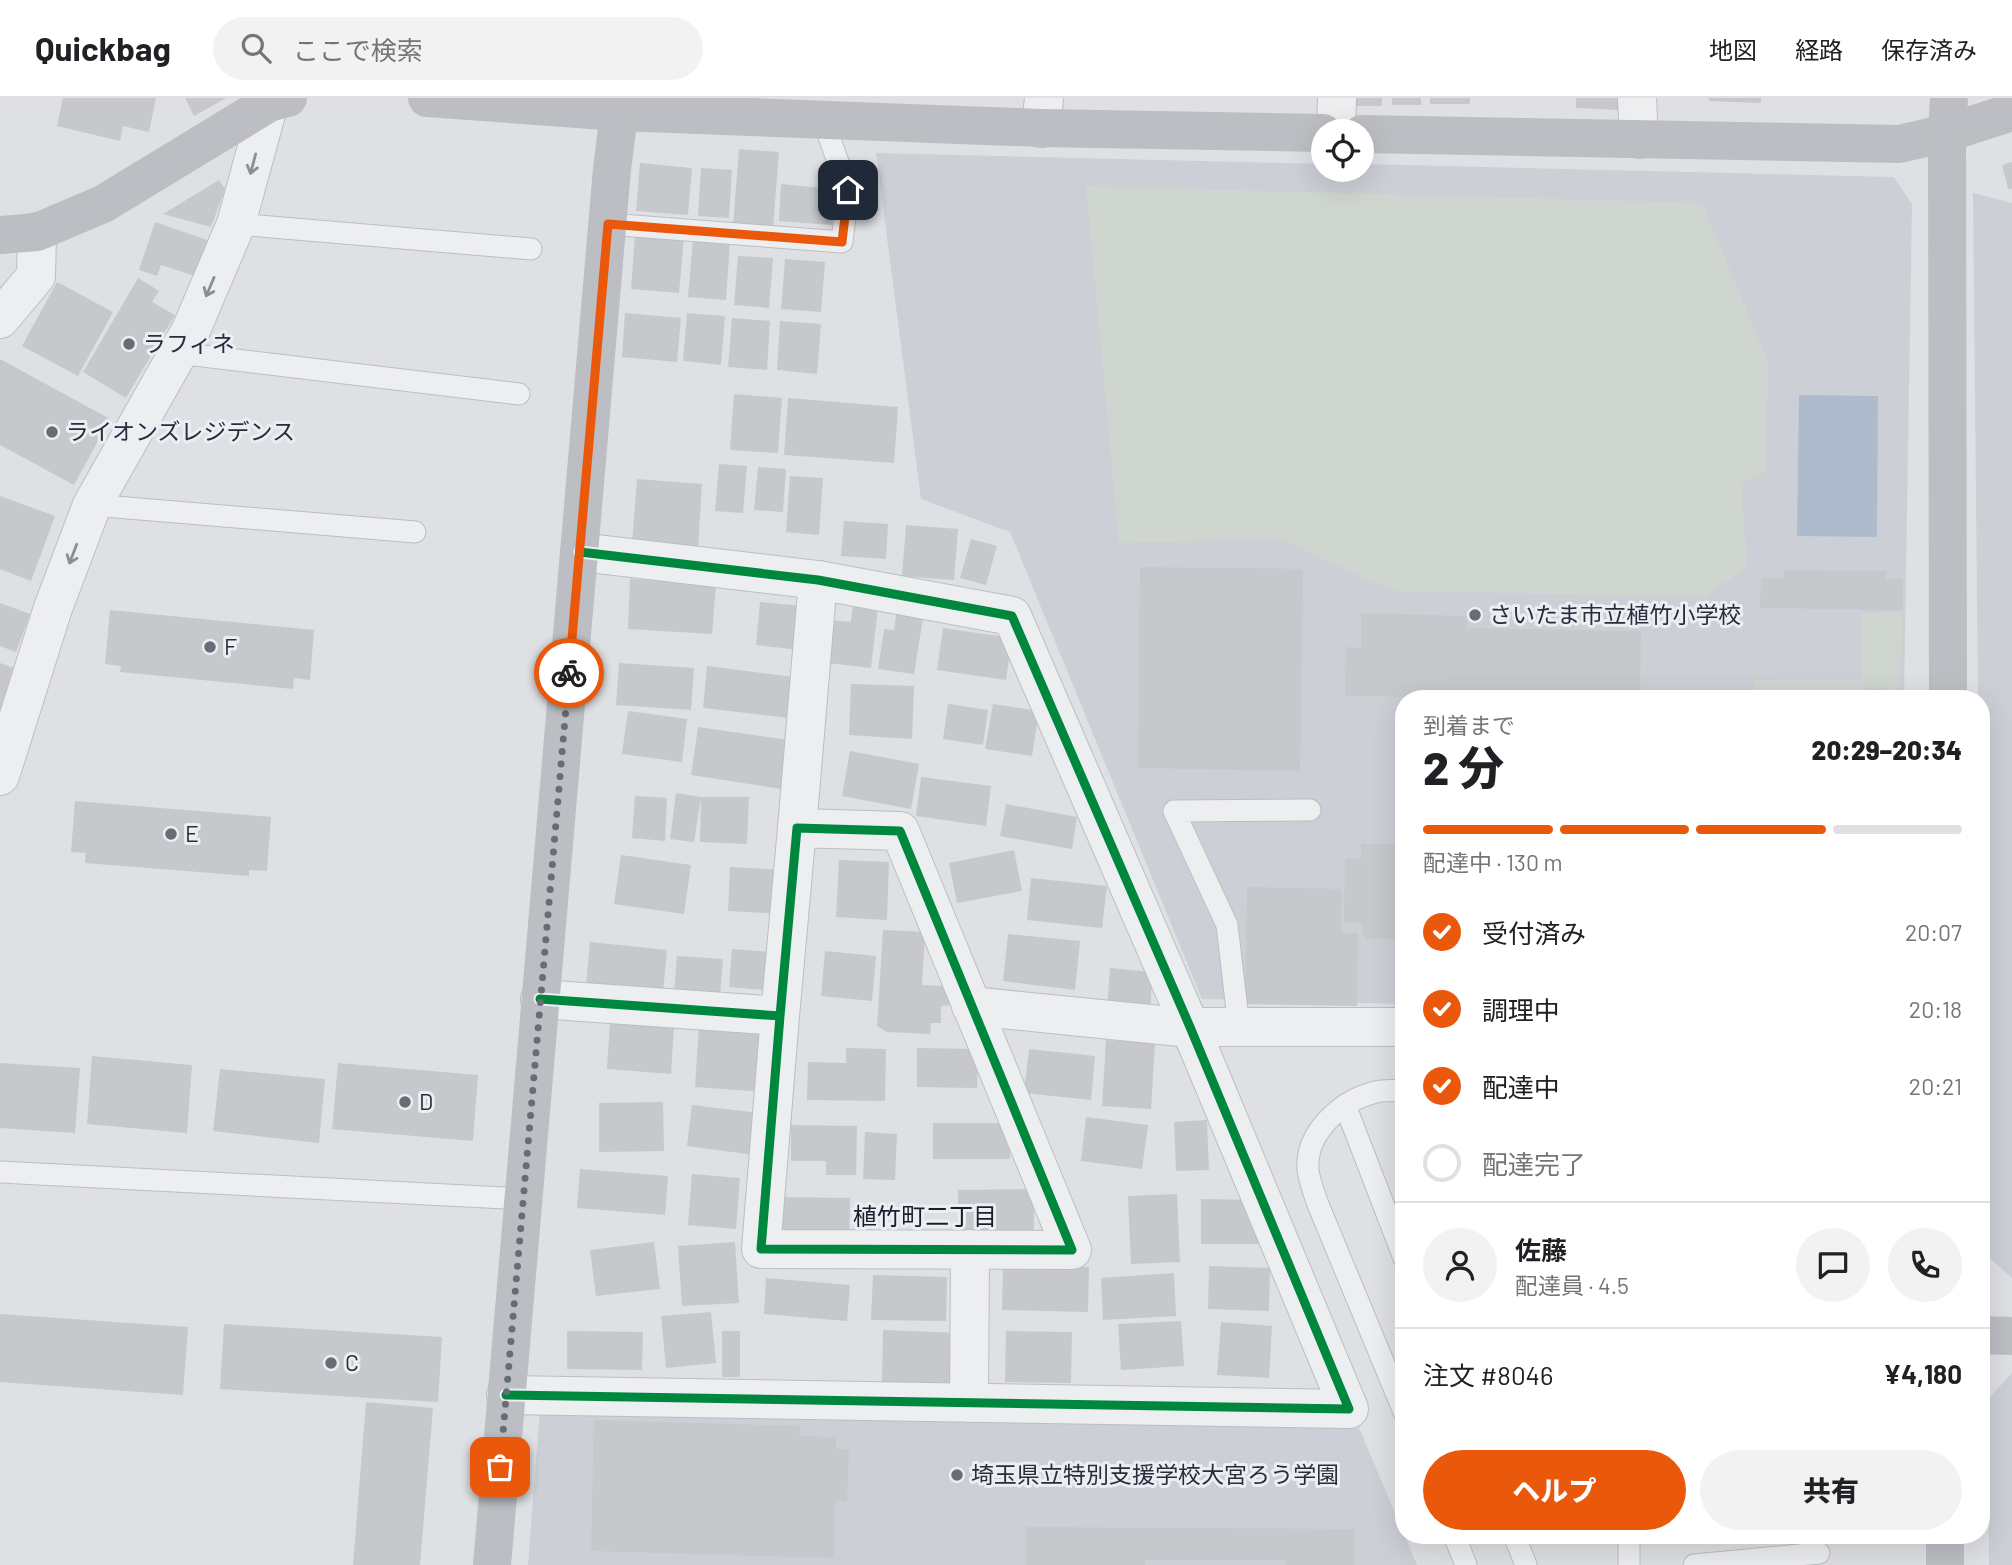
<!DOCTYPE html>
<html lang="ja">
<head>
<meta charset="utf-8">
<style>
  :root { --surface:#fff; --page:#f2f2f2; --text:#202124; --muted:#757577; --line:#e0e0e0; --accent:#ea580c }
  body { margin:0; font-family:Barlow,"Noto Sans JP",sans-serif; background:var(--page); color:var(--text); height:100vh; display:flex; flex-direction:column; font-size:26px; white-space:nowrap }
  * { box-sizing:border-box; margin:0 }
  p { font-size:23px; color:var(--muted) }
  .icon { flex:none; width:38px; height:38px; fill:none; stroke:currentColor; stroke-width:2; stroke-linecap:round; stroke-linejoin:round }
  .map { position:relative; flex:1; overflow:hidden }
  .details { position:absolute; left:1395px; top:592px; width:595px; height:854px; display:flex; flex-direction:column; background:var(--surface); border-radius:28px; box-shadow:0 7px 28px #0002 }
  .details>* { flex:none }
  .buttons { position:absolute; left:1311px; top:21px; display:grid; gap:14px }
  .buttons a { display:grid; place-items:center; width:63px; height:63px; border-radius:50%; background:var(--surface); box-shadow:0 7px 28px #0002; font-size:35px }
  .pin { position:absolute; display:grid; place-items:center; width:60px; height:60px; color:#fff; margin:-30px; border-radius:14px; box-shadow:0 4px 10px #0006 }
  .courier { position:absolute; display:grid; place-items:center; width:70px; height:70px; margin:-35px; border:5px solid #ea580c; border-radius:50%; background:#fff; color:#222; box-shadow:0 2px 9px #0007 }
  .head em { font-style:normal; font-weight:800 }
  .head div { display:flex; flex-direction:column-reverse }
  .head { display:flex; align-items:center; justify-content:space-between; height:119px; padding:0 28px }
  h1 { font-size:46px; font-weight:800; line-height:52px }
  .bar { display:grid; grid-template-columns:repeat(4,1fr); gap:10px 7px; align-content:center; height:84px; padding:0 28px }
  .bar i { height:9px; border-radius:5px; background:var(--line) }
  .bar .selected { background:var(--accent) }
  .bar p { grid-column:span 4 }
  .line { display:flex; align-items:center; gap:18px; padding:0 28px; border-top:2px solid var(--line) }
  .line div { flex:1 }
  .round { display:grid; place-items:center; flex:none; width:74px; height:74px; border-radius:37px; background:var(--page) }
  ol { padding:0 28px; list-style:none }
  li { display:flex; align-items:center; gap:21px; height:77px }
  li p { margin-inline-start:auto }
  li .icon { padding:7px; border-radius:50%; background:var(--accent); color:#fff; stroke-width:4 }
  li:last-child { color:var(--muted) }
  li i { width:38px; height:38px; border:4px solid var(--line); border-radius:50% }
  .action { display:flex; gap:14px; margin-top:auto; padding:14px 28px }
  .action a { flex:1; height:80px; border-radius:42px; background:var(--accent); color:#fff; font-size:28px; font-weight:800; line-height:80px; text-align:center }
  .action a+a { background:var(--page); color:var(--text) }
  header { display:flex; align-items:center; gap:42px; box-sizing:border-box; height:98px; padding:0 35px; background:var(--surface); border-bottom:2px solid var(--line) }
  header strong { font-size:33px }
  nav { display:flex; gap:38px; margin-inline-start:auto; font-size:24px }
  .search { width:490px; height:63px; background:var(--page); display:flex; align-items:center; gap:18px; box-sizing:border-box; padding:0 24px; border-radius:38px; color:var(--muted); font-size:26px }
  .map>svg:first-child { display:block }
  .built { fill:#cccfd6 }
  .green { fill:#ced6cf }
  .water { fill:#aebbcd }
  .building { fill:#c6c8cb }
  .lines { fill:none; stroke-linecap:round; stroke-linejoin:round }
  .lane-casing { stroke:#bcbec1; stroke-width:23 }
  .street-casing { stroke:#bcbec1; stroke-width:40 }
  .lane { stroke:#edeef0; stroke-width:21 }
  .street { stroke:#edeef0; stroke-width:38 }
  .secondary { stroke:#bcbec3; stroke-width:38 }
  .cycleway-casing { stroke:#ebeef3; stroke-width:13 }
  .cycleway { stroke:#00873e; stroke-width:9 }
  .oneway { stroke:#8a8e95 }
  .done { stroke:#676c75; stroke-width:7; stroke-dasharray:0 12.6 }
  .route { stroke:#ea580c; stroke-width:9 }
  .poi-dot { fill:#676c75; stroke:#ebeef3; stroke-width:2.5 }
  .labels { text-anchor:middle; stroke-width:6; stroke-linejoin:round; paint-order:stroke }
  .poi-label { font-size:23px; fill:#272d3a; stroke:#ebeef3; text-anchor:start }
  .neighbourhood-label { font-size:24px; fill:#191e2b; stroke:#ebeef3 }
</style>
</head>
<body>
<header>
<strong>Quickbag</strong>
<div class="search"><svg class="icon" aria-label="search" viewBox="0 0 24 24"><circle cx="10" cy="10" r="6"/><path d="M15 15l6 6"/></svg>ここで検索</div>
<nav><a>地図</a><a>経路</a><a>保存済み</a></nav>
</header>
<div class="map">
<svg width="2012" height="1467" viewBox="0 0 2012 1467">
  <rect width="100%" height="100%" fill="#dee0e3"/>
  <g class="built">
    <path d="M876 55 1323 66V72H1362V66L1894 79 1912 106 1904 600H1404L1403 906 1202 901 1010 434 921 401Z"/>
    <path d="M1973 95 2012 105V1180L1983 1154 1981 600H1978Z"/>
    <path d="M2012 1275V1467H1989L1988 1301Z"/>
    <path d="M540 1311 1354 1318 1417 1467H528Z"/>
  </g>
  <g class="green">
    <path d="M1086 88 1702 105 1768 264 1766 373 1741 385 1747 469 1704 499 1393 493 1280 441 1119 445Z"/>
    <path d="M1861 515H1902L1900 590 1895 598 1886 597 1885 589H1868L1865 600 1753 598 1754 582 1861 581Z"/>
  </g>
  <path class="water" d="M1799 297 1878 298 1877 439 1797 438Z"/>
  <g class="building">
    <path d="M63 0H156L149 34 123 28 120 43 57 28Z"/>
    <path d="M185 0H226L194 18Z"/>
    <rect x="1352" y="0" width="30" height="8"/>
    <rect x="1392" y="0" width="29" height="7"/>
    <rect x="1430" y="0" width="40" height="6"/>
    <path d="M1576 0H1621L1620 12 1576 10Z"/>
    <path d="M1709 0H1761V5L1709 3Z"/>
    <path d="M739 51 779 54 773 130 733 127Z"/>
    <path d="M2012 64V91H2008L2002 67Z"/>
    <path d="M640 65 692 70 688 117 636 113Z"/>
    <path d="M701 70 732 72 729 120 698 118Z"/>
    <path d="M219 82 225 91 211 129 163 116Z"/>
    <path d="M781 86 834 91 832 127 779 123Z"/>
    <path d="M155 124 210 143 198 179 161 167 157 178 139 172Z"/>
    <path d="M635 137 684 140 679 195 631 191Z"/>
    <path d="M693 141 730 144 726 202 688 199Z"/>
    <path d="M738 158 773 160 769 210 734 207Z"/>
    <path d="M785 161 825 164 821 214 781 211Z"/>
    <path d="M138 180 159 193 152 204 175 217 126 300 83 274Z"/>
    <path d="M57 184 113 214 78 278 22 248Z"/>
    <path d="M625 215 681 220 677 264 622 259Z"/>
    <path d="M687 215 725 218 721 267 683 263Z"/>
    <path d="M732 220 770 223 767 272 728 269Z"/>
    <path d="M780 223 821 226 817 276 777 272Z"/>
    <path d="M0 261 110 321 74 387 0 347Z"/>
    <path d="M734 296 782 300 778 355 730 352Z"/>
    <path d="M788 300 898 309 894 365 784 357Z"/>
    <path d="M719 366 747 368 743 415 715 413Z"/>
    <path d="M758 369 786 371 783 414 754 412Z"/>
    <path d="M790 378 823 380 819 437 786 434Z"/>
    <path d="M637 381 702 386 698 450 632 445Z"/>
    <path d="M0 398 55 418 31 483 0 471Z"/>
    <path d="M844 423 888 426 886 461 841 458Z"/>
    <path d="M906 427 958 431 954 482 902 478Z"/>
    <path d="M971 441 997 448 986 487 960 480Z"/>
    <path d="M1140 469 1303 471 1300 673 1138 670Z"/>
    <path d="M1784 472 1886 473V481H1903V512L1760 510 1761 480H1784Z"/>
    <path d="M630 481 716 486 712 536 628 531Z"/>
    <path d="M760 504 804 508 800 552 756 547Z"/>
    <path d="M0 505 30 516 16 554 0 548Z"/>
    <path d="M853 506 878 509 871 570 827 565 832 522 851 524Z"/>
    <path d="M897 510 924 514 914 576 878 571 884 531 894 532Z"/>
    <path d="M110 512 314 532 310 582 294 580 293 591 120 574 121 568 105 566Z"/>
    <path d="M1361 515 1467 518V530L1641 533 1640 600 1345 598 1346 549 1361 550Z"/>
    <path d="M943 530 1012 540 1006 582 937 572Z"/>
    <path d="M0 565 22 573 6 616 0 614Z"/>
    <path d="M619 565 694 570 691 612 616 607Z"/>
    <path d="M707 568 794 579 789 620 703 610Z"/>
    <path d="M851 586 914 588 912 641 849 637Z"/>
    <path d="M948 606 988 612 983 647 943 641Z"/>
    <path d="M993 606 1039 613 1032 658 985 651Z"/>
    <path d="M628 613 687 621 682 664 622 656Z"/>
    <path d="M698 629 789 642 781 691 691 677Z"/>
    <path d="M850 653 919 666 911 711 842 698Z"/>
    <path d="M921 679 991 688 986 728 916 718Z"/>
    <path d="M676 695 701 699 694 744 670 741Z"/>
    <path d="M635 698 667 700 665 743 632 740Z"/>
    <path d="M701 699H749L747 746 700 744Z"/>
    <path d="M75 703 271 719 267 773 249 772V778L85 765 86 755 71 754Z"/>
    <path d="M1006 706 1077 719 1072 751 1000 738Z"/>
    <path d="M1361 746H1404V883H1400V841H1366V837H1362V825H1344L1345 761H1361Z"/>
    <path d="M1014 752 1022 793 957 805 949 765Z"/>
    <path d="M621 757 691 767 684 816 614 806Z"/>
    <path d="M839 762 889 764 887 822 836 819Z"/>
    <path d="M730 769 786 772 784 816 728 813Z"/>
    <path d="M1031 780 1107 788 1102 830 1027 822Z"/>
    <path d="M1247 789 1342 791 1341 835H1358L1357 908 1245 906Z"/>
    <path d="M883 832 925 834 922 887 945 888 953 907 941 908V925H931L930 936 887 934 877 928Z"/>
    <path d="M1008 836 1080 843 1075 892 1003 883Z"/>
    <path d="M590 844 667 852 663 895 586 887Z"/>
    <path d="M732 851 769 854 765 892 729 889Z"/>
    <path d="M825 853 876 858 872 903 821 898Z"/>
    <path d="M677 858 723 861 720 898 674 894Z"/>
    <path d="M1110 870 1153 874 1150 912 1107 909Z"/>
    <path d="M610 924 674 929 671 976 607 971Z"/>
    <path d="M699 928 769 933 765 994 695 989Z"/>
    <path d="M1106 942 1155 945 1151 1011 1102 1008Z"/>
    <path d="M846 950 886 951 885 1003 807 1002 808 964 846 965Z"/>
    <path d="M917 950 978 951 977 990 917 989Z"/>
    <path d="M1029 951 1095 958 1091 1002 1024 995Z"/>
    <path d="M92 958 192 967 187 1035 87 1026Z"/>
    <path d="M0 965 80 970 75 1035 0 1030Z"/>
    <path d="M338 965 478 977 473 1043 332 1031Z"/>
    <path d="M220 971 325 981 319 1045 213 1033Z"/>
    <path d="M663 1004 664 1053 599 1054V1005Z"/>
    <path d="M692 1007 768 1016 762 1058 687 1048Z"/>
    <path d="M1086 1019 1148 1027 1142 1071 1081 1063Z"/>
    <path d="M1207 1022 1209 1072 1176 1073 1174 1024Z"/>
    <rect x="933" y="1025" width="77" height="36"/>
    <path d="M791 1027 857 1028 856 1077H826V1063H791Z"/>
    <path d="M865 1034 897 1036 895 1082 863 1081Z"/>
    <path d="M580 1071 668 1078 665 1117 577 1110Z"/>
    <path d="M692 1076 740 1080 736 1131 688 1127Z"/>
    <path d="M1034 1091V1143H958V1092Z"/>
    <path d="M1177 1096 1180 1164 1131 1166 1128 1098Z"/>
    <path d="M780 1099 850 1100 849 1142 779 1141Z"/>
    <path d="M1201 1101 1259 1102V1146H1201Z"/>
    <path d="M654 1144 660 1191 596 1198 590 1152Z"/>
    <path d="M735 1144 739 1205 682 1208 678 1148Z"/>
    <path d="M1003 1168 1089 1169 1088 1214 1002 1212Z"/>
    <path d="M1209 1168 1270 1170 1269 1213 1208 1211Z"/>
    <path d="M1174 1175 1176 1218 1103 1222 1101 1180Z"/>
    <path d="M873 1177 947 1179 946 1223 871 1222Z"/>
    <path d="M766 1180 850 1187 847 1223 764 1216Z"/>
    <path d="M711 1214 716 1265 666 1270 661 1218Z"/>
    <path d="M0 1216 188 1229 183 1297 0 1284Z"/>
    <path d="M1181 1223 1184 1268 1121 1272 1118 1226Z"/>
    <path d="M1221 1224 1272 1228 1269 1280 1217 1277Z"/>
    <path d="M224 1226 442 1239 438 1304 220 1291Z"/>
    <path d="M883 1232 959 1235 958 1287 882 1284Z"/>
    <path d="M567 1233 643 1234 642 1272 567 1271Z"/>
    <rect x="722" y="1233" width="18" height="46"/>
    <path d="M1006 1233 1072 1234 1071 1285 1005 1284Z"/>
    <path d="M366 1304 433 1310 420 1467H353Z"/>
    <path d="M594 1322 800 1328 799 1338 836 1339V1351H849L847 1404 835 1403 834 1460 591 1453Z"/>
    <path d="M1026 1429 1354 1431V1467H1285V1462H1145V1467H1026Z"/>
  </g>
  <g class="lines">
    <defs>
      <g id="lane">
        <path d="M236 126 531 151"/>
        <path d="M608 126 842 144 848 92 823 22"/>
        <path d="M178 255 519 296"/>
        <path d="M92 407 415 434"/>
        <path d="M1239 929 1227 827 1174 713 1310 712"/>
        <path d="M1404 992C1395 993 1384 992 1376 994 1342 1002 1305 1034 1308 1072 1309 1082 1314 1094 1317 1104L1404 1314"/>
        <path d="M1345 1007 1404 1160"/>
        <path d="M0 1074 523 1101"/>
        <path d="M1454 1437 1466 1467"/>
        <path d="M1514 1437 1526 1467"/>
        <path d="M1629 1437V1467"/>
        <path d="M1694 1467 1819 1455"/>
      </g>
      <g id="street">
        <path d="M1637 0 1639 41"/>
        <path d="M1041 30 1044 0"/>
        <path d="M1336 33 1337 0"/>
        <path d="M0 221 36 178 37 134"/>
        <path d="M0 678 53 510 92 407 191 232 236 126 269 5 267 0"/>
        <path d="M797 730 818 482"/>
        <path d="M540 901 780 918 797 730 900 733 1072 1152 761 1151 780 918"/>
        <path d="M971 908 1180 929H1404"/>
        <path d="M506 1297 1349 1311 1190 929 1012 518 818 482 580 454"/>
        <path d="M969 1305 970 1151"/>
      </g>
    </defs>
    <use href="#lane" class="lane-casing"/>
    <use href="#street" class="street-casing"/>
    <use href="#lane" class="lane"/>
    <use href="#street" class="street"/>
    <g class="secondary">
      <path d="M427 0 619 14 1041 30 1323 35"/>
      <path d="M1362 36 1899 46 1947 35 2012 14"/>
      <path d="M0 137 37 134 103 106 269 5 288 0"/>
      <path d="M1948 600 1947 35 1949 0"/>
      <path d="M1981 1237 2012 1238"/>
      <path d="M492 1467 612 71 621 0"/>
      <path d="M1945 1467V1437"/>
    </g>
    <defs>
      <g id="cycleway">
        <path d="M540 901 780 918 797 730 900 733 1072 1152 761 1151 780 918"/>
        <path d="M506 1297 1349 1311 1190 929 1012 518 818 482 580 454"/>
      </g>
    </defs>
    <use href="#cycleway" class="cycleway-casing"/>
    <use href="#cycleway" class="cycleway"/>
  </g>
  <defs><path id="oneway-shaft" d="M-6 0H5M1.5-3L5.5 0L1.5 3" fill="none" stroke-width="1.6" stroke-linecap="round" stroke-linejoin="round" transform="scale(1.75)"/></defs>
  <g class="oneway">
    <use href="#oneway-shaft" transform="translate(253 66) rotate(105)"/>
    <use href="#oneway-shaft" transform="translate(210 189) rotate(113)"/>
    <use href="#oneway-shaft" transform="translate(73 456) rotate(111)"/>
  </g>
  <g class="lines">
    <path class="done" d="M500 1369 569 575"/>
    <path class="route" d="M569 575 608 126 842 144 848 92"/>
  </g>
  <g class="poi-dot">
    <circle cx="129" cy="246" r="7"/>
    <circle cx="52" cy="334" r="7"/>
    <circle cx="1475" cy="517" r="7"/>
    <circle cx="210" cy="549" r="7"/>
    <circle cx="171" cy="736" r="7"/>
    <circle cx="405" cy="1004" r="7"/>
    <circle cx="331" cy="1265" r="7"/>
    <circle cx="957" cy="1377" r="7"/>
  </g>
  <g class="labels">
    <g class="poi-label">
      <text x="143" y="254">ラフィネ</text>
      <text x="66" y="342">ライオンズレジデンス</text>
      <text x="1489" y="525">さいたま市立植竹小学校</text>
      <text x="224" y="557">F</text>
      <text x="185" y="744">E</text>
      <text x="419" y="1012">D</text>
      <text x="345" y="1273">C</text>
      <text x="971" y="1385">埼玉県立特別支援学校大宮ろう学園</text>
    </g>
    <g class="neighbourhood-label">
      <text x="925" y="1127">植竹町二丁目</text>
    </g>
  </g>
</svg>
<div class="buttons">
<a><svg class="icon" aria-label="locate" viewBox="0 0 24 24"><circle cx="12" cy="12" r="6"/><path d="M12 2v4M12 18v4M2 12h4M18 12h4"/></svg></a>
</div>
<div class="pin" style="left:500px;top:1369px;background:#ea580c"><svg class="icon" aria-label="bag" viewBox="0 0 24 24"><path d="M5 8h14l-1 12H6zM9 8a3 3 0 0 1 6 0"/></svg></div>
<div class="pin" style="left:848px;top:92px;background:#1f2937"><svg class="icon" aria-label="home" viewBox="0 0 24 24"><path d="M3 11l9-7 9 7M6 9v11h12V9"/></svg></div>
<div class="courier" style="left:569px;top:575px"><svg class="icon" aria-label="bike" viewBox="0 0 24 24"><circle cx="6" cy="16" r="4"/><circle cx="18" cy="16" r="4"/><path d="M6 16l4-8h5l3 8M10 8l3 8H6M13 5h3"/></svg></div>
<section class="details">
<div class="head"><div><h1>2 分</h1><p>到着まで</p></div><em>20:29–20:34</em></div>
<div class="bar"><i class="selected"></i><i class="selected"></i><i class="selected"></i><i></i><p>配達中 · 130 m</p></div>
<ol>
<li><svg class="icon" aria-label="check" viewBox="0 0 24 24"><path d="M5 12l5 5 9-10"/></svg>受付済み<p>20:07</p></li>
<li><svg class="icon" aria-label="check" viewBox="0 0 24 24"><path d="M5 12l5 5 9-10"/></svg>調理中<p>20:18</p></li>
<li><svg class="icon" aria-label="check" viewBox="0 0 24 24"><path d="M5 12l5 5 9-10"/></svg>配達中<p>20:21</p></li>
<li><i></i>配達完了</li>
</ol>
<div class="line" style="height:126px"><a class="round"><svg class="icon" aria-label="person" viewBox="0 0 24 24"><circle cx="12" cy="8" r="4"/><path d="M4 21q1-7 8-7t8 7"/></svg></a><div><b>佐藤</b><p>配達員 · 4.5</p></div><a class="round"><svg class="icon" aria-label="chat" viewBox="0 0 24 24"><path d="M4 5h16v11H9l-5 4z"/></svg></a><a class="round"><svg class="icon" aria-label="phone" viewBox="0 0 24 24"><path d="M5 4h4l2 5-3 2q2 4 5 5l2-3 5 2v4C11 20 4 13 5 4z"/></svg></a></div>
<div class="line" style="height:91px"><div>注文 #8046</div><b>¥4,180</b></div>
<div class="action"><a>ヘルプ</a><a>共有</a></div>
</section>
</div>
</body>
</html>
